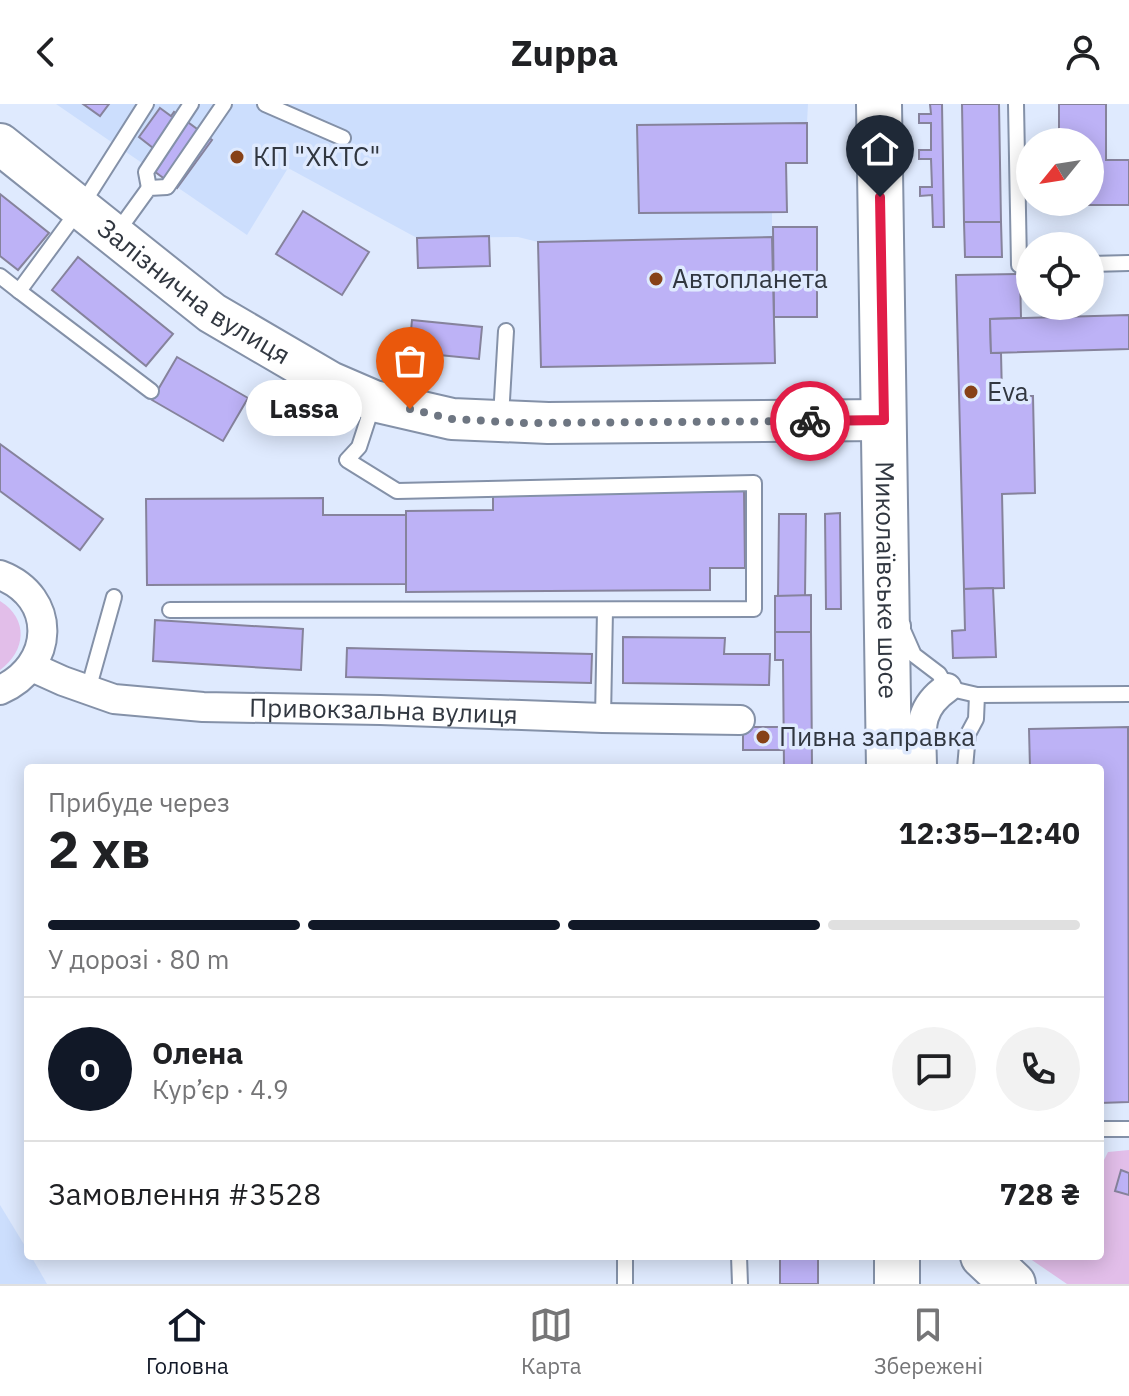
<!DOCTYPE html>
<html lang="uk">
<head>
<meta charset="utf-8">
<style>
  :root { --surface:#fff; --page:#f2f2f2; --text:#202124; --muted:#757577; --line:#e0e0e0; --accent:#111827 }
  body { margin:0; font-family:"IBM Plex Sans",sans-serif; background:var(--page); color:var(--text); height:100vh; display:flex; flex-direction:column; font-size:30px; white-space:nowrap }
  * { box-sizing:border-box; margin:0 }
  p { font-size:26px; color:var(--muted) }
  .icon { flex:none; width:44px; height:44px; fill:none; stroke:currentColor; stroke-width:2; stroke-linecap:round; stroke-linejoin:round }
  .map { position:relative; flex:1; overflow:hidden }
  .sheet { position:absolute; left:24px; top:660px; width:1080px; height:496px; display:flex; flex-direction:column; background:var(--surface); border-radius:8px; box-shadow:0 4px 20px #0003 }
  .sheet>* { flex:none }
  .needle { width:52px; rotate:240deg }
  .fabs { position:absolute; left:1016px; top:24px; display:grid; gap:16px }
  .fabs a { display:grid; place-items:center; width:88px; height:88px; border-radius:50%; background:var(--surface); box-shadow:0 4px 20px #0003; font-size:40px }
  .pin { position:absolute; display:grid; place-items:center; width:68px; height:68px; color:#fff; margin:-82px -34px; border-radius:50% 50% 50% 0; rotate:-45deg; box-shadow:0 0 8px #0007 }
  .pin .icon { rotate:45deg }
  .courier { position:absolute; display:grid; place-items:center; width:80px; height:80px; margin:-40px; border:6px solid #e11d48; border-radius:50%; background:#fff; color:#222; box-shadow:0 2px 10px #0007 }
  .bubble { position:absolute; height:56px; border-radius:28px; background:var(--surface); box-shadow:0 4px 20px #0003; font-size:26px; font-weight:800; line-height:56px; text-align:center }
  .head em { font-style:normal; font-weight:800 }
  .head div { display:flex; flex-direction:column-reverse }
  .head { display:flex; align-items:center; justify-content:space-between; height:136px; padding:0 24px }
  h1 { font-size:52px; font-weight:800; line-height:60px }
  .bar { display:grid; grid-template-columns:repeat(4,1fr); gap:12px 8px; align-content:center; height:96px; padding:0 24px }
  .bar i { height:10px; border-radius:6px; background:var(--line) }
  .bar .on { background:var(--accent) }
  .bar p { grid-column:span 4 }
  .line { display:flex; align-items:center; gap:20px; padding:0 24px; border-top:2px solid var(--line) }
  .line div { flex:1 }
  .round { display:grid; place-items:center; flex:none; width:84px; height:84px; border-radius:42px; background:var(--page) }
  header { display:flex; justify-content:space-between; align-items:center; height:104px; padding:0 24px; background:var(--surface); font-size:36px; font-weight:800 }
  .dock { display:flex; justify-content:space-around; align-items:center; height:112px; border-top:2px solid var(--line); background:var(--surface); font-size:22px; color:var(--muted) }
  .dock a { display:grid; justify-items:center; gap:4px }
  .dock .on { color:var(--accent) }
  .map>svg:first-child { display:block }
  .built { fill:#ccdefd }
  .green { fill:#e2bee9 }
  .building { fill:#bdb2f6; stroke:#86839c; stroke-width:2 }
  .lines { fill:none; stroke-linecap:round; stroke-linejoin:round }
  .lane-casing { stroke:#8491a8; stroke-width:18 }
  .street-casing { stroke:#8491a8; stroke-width:32 }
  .secondary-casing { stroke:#8491a8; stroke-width:44 }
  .primary-casing { stroke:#8491a8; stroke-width:48 }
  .lane { stroke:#fff; stroke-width:14 }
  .street { stroke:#fff; stroke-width:28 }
  .secondary { stroke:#fff; stroke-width:40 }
  .primary { stroke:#fff; stroke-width:44 }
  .done { stroke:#6e7682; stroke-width:8; stroke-dasharray:0 14.4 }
  .route { stroke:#e11d48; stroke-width:10 }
  .poi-dot { fill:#874218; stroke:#dfeafe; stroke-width:3 }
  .labels { text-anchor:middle; stroke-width:7; stroke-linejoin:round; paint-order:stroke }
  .poi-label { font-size:26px; fill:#313740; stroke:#dfeafe; text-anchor:start }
  .street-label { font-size:26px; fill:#313740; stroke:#dfeafe }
</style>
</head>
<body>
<header><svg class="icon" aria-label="back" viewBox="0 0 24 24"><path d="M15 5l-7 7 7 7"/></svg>Zuppa<svg class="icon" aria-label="person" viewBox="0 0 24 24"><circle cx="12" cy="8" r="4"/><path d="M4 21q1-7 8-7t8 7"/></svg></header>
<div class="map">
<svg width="1129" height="1180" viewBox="0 0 1129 1180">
  <rect width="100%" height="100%" fill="#dfeafe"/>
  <g class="built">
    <path d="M56 0H808L807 19 637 21 639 109 772 108V133L538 138 518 133 417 134 288 64 247 131Z"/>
    <path d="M0 1101 28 1147V1152H31L47 1180H0Z"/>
  </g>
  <g class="green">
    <path d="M0 497C29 515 26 547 0 566Z"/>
    <path d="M1129 1046V1180H1067L1026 1152H1100V1064L1108 1048Z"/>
  </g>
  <g class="building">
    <path d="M83 0H109L100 12Z"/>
    <path d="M930 0H942L944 123H933L932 91 920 92V83H932L931 55H919V46H931V19H919V10H931Z"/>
    <path d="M962 0H999L1001 118H964Z"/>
    <path d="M1059 0H1106V56H1129V101H1059V98H1090V38H1059Z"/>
    <path d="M160 4 171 12 174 8 212 36 177 84 143 59 153 44 139 33Z"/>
    <path d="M807 19V59H786L787 108 639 109 637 21Z"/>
    <path d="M0 90 49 129 18 166 0 152Z"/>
    <path d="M303 107 369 148 342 191 276 150Z"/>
    <path d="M964 118H1001L1002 153H965Z"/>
    <path d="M773 123H817V213H774Z"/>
    <path d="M489 132 490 162 418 164 417 134Z"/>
    <path d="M772 133 775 259 541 263 538 138Z"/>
    <path d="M78 153 173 230 146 262 52 186Z"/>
    <path d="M1020 170 1021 214 990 215 991 249H1001L1002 292H1033L1035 389 1002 390 1004 484 964 485 956 171Z"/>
    <path d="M1129 211V245L991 249 990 215Z"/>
    <path d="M412 216 482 223 479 255 409 248Z"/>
    <path d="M177 253 248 294 223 337 152 296Z"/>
    <path d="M0 340 103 415 80 446 0 387Z"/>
    <path d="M744 387 745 464H710V486L406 488V407L493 406V389Z"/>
    <path d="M323 394V411H406V480L147 481 146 395Z"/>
    <path d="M840 409 841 505H826L825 410Z"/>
    <path d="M779 410H806L805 492H778Z"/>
    <path d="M993 484 996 553 953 554 952 527 965 526 964 485Z"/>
    <path d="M811 491V528H775V492Z"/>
    <path d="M155 516 303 525 301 566 153 557Z"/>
    <path d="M775 528H811L812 664H784L783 556H775Z"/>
    <path d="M623 533 725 534 724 550H770L769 581 623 579Z"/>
    <path d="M347 544 592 550 591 579 346 573Z"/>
    <rect x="743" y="623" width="40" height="23"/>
    <path d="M1128 623 1129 998 1100 999V664H1030L1029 625Z"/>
    <path d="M1121 1066 1129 1069V1091L1115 1087Z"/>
    <rect x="780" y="1152" width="38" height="28"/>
  </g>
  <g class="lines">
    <defs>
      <g id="lane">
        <path d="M146 0 80 104 19 187 151 287"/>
        <path d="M265 0 343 34"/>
        <path d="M1016 0 1019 161H1030"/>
        <path d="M149 84 146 68 191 0"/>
        <path d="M115 131 149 84 167 83 224 0"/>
        <path d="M1090 160 1129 159"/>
        <path d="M0 172 19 187"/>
        <path d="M501 313 506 227"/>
        <path d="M170 506 754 505V379L397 387 347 356 359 343 374 297"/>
        <path d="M903 521V526L914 551 939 570 947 584 977 591 1129 590"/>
        <path d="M88 586 114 493"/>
        <path d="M603 614 605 506"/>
        <path d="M965 664 968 630 976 615 977 591"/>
        <path d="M1100 1025H1129"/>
        <path d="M739 1152 740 1180"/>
        <path d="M625 1156V1180"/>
      </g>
      <g id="street">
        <path d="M0 471C58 493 55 562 0 586"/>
        <path id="s1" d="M32 563 63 577 114 595 203 603 380 606 603 614 740 616"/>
        <path d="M922 664C922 630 915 606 947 584"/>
      </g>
      <g id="secondary">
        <path id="s2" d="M0 40 212 209 330 278 374 297 452 315 548 319 884 316"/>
      </g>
      <g id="primary">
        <path id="s3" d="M879 0 889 664"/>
        <path d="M897 1152V1180"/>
        <path d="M983 1152 1013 1180"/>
      </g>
    </defs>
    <use href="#lane" class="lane-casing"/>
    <use href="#street" class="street-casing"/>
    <use href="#secondary" class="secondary-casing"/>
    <use href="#primary" class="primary-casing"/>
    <use href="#lane" class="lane"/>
    <use href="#street" class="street"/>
    <use href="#secondary" class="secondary"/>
    <use href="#primary" class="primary"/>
  </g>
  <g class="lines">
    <path class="done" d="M410 305 452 315 524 319 810 317"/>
    <path class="route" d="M810 317 884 316 880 93"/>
  </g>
  <g class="poi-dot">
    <circle cx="237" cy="53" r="8"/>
    <circle cx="656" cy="175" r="8"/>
    <circle cx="971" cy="288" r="8"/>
    <circle cx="763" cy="633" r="8"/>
  </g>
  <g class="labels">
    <g class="poi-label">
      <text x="253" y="62">КП "ХКТС"</text>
      <text x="672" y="184">Автопланета</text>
      <text x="987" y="297">Eva</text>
      <text x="779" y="642">Пивна заправка</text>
    </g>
    <g class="street-label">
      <text dy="9" stroke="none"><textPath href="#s2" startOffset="244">Залізнична вулиця</textPath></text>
      <text dy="9" stroke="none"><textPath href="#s3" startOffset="476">Миколаївське шосе</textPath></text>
      <text dy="9" stroke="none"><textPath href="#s1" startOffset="358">Привокзальна вулиця</textPath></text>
    </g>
  </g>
</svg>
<div class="fabs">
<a><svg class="needle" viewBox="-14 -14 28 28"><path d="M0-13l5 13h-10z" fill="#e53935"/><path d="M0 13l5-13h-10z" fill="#757577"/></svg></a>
<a><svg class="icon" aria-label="locate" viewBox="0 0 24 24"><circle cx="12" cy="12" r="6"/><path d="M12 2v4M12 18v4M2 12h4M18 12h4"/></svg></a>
</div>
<div class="pin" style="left:410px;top:305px;background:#ea580c"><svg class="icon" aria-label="bag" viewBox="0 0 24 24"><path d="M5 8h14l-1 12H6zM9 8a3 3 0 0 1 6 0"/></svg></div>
<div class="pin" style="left:880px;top:93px;background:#1f2937"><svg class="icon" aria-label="home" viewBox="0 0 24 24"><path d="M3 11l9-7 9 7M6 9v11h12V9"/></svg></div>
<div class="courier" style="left:810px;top:317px"><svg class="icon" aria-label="bike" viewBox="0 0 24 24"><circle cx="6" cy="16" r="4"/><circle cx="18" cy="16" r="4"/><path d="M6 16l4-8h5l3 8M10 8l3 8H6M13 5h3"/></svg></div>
<div class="bubble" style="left:246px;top:276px;width:116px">Lassa</div>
<section class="sheet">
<div class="head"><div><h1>2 хв</h1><p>Прибуде через</p></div><em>12:35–12:40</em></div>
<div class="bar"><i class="on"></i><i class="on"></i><i class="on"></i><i></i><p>У дорозі · 80 m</p></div>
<div class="line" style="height:144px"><b class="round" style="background:var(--accent);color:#fff">О</b><div><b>Олена</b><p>Кур’єр · 4.9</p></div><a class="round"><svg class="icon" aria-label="chat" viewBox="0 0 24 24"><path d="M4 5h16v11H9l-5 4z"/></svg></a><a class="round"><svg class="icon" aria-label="phone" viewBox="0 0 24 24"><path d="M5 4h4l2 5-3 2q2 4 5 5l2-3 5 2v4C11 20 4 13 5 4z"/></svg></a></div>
<div class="line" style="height:104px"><div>Замовлення #3528</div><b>728 ₴</b></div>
</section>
</div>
<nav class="dock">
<a class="on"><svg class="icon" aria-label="home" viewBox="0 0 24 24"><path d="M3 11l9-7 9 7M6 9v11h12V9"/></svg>Головна</a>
<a><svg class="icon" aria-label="map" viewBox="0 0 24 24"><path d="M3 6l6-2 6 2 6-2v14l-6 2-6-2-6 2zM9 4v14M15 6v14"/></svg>Карта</a>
<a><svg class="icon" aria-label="saved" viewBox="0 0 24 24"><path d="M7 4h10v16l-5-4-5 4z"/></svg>Збережені</a>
</nav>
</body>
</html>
